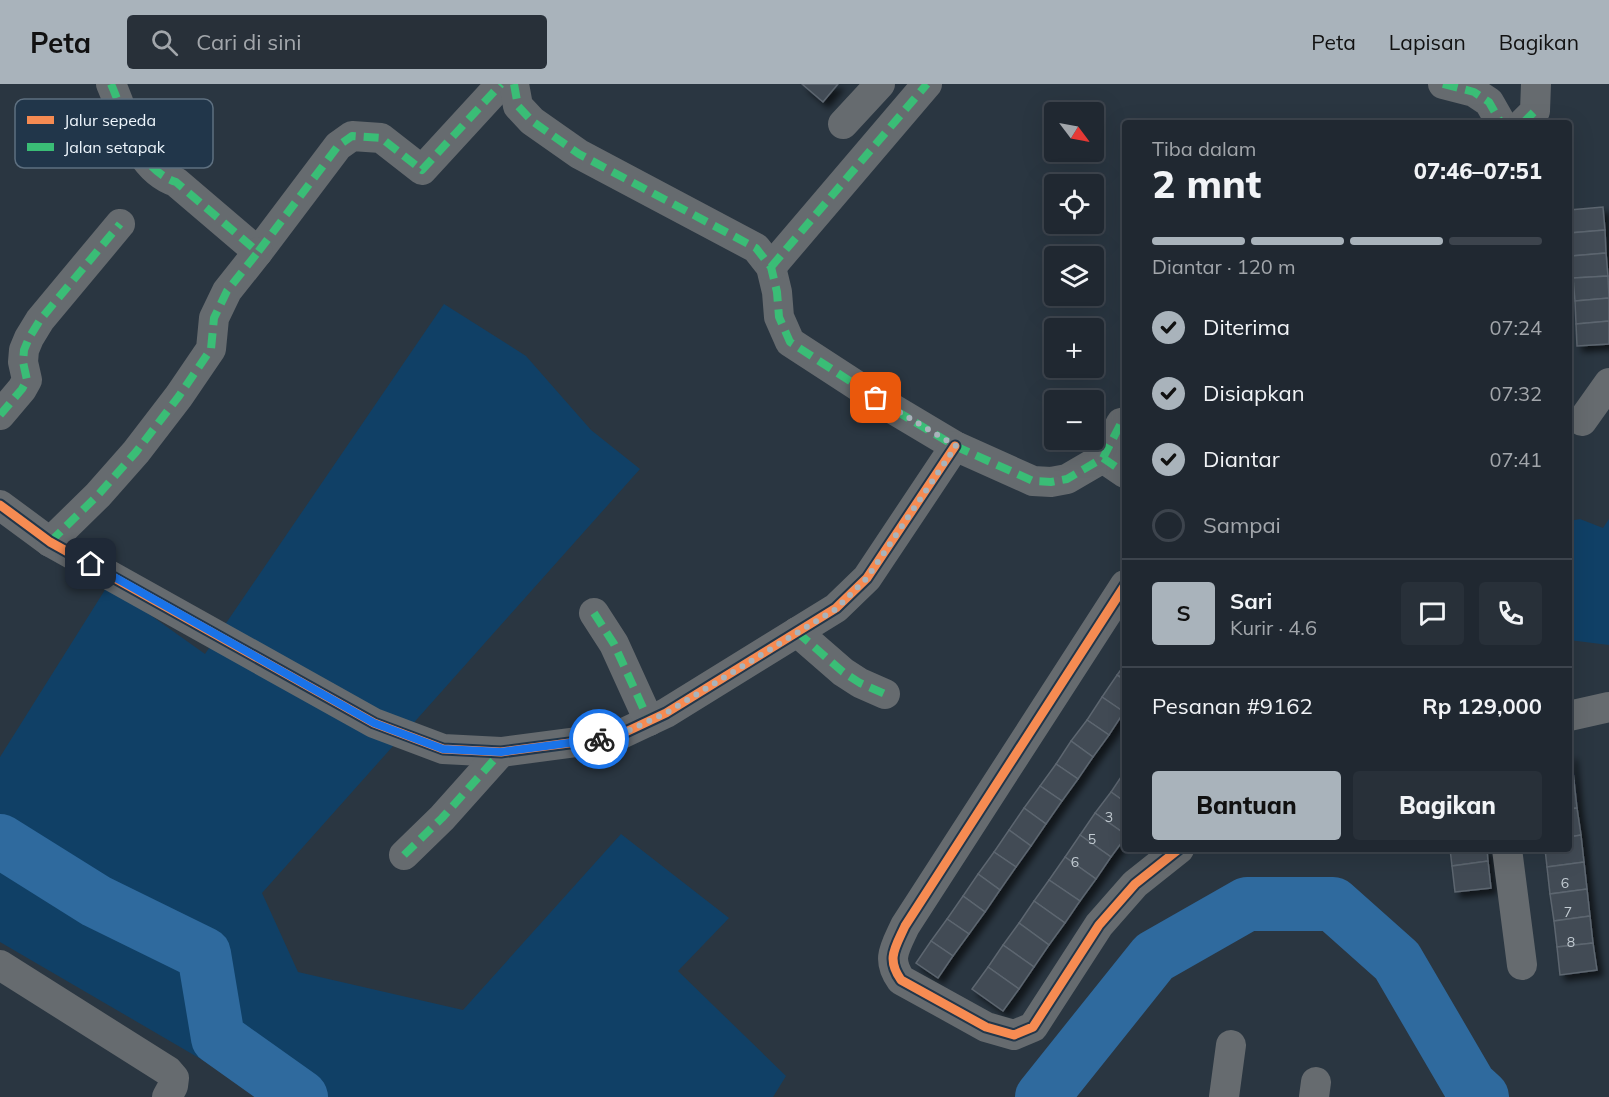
<!DOCTYPE html>
<html lang="id">
<head>
<meta charset="utf-8">
<style>
  :root { --surface:#202831; --page:#283039; --text:#f1f3f6; --muted:#a2a6ab; --line:#3d444d; --accent:#a9b3bb }
  body { margin:0; font-family:Mulish,sans-serif; background:var(--page); color:var(--text); height:100vh; display:flex; flex-direction:column; font-size:22px; white-space:nowrap }
  * { box-sizing:border-box; margin:0 }
  p { font-size:20px; color:var(--muted) }
  .icon { flex:none; width:33px; height:33px; fill:none; stroke:currentColor; stroke-width:2; stroke-linecap:round; stroke-linejoin:round }
  .map { position:relative; flex:1; overflow:hidden }
  .side { position:absolute; left:1122px; top:36px; width:450px; height:732px; display:flex; flex-direction:column; background:var(--surface); border-radius:6px; box-shadow:0 6px 24px #0002,0 0 0 2px var(--line) }
  .side>* { flex:none }
  .needle { width:39px; rotate:122deg }
  .tools { position:absolute; left:1044px; top:18px; display:grid; gap:12px }
  .tools a { display:grid; place-items:center; width:60px; height:60px; border-radius:6px; background:var(--surface); box-shadow:0 6px 24px #0002,0 0 0 2px var(--line); font-size:30px }
  .pin { position:absolute; display:grid; place-items:center; width:51px; height:51px; color:#fff; margin:-26px; border-radius:12px; box-shadow:0 3px 9px #0006 }
  .courier { position:absolute; display:grid; place-items:center; width:60px; height:60px; margin:-30px; border:4px solid #1a73e8; border-radius:50%; background:#fff; color:#222; box-shadow:0 2px 8px #0007 }
  .head em { font-style:normal; font-weight:800 }
  .head div { display:flex; flex-direction:column-reverse }
  .head { display:flex; align-items:center; justify-content:space-between; height:102px; padding:0 30px }
  h1 { font-size:39px; font-weight:800; line-height:45px }
  .bar { display:grid; grid-template-columns:repeat(4,1fr); gap:9px 6px; align-content:center; height:72px; padding:0 30px }
  .bar i { height:8px; border-radius:4px; background:var(--line) }
  .bar .on { background:var(--accent) }
  .bar p { grid-column:span 4 }
  .line { display:flex; align-items:center; gap:15px; padding:0 30px; border-top:2px solid var(--line) }
  .line div { flex:1 }
  .round { display:grid; place-items:center; flex:none; width:63px; height:63px; border-radius:6px; background:var(--page) }
  ol { padding:0 30px; list-style:none }
  li { display:flex; align-items:center; gap:18px; height:66px }
  li p { margin-inline-start:auto }
  li .icon { padding:6px; border-radius:50%; background:var(--accent); color:#111; stroke-width:4 }
  li:last-child { color:var(--muted) }
  li i { width:33px; height:33px; border:3px solid var(--line); border-radius:50% }
  .cta { display:flex; gap:12px; margin-top:auto; padding:12px 30px }
  .cta a { flex:1; height:69px; border-radius:6px; background:var(--accent); color:#111; font-size:24px; font-weight:800; line-height:69px; text-align:center }
  .cta a+a { background:var(--page); color:var(--text) }
  header { display:flex; align-items:center; gap:36px; box-sizing:border-box; height:84px; padding:0 30px; background:var(--accent); color:#111 }
  header strong { font-size:28px }
  nav { display:flex; gap:33px; margin-inline-start:auto; font-size:21px }
  .search { width:420px; height:54px; background:var(--page); display:flex; align-items:center; gap:15px; box-sizing:border-box; padding:0 21px; border-radius:6px; color:var(--muted); font-size:22px }
  .map>svg:first-child { display:block }
  .green { fill:#104066 }
  .lines { fill:none; stroke-linecap:round; stroke-linejoin:round }
  .river { stroke:#2f6a9e; stroke-width:54 }
  .building { fill:#424c55; stroke:#5d6670; stroke-width:1.5; filter:url(#shadow) }
  .minor { stroke:#666b6f; stroke-width:30 }
  .quiet { stroke:#3abd76; stroke-width:8; stroke-dasharray:15 8; stroke-linecap:butt }
  .cycleway-casing { stroke:#21364a; stroke-width:13 }
  .cycleway { stroke:#f68b52; stroke-width:9 }
  .done { stroke:#a9b3bb; stroke-width:6; stroke-dasharray:0 10.8 }
  .route { stroke:#1a73e8; stroke-width:8 }
  .labels { text-anchor:middle; stroke-width:6; stroke-linejoin:round; paint-order:stroke }
  .number-label { font-size:14px; fill:#c3ccd3 }
  .key { fill:#21364a; stroke:#5e7080; stroke-width:1.5 }
  .key-label { font-size:16px; fill:#eef6fd }
</style>
</head>
<body>
<header>
<strong>Peta</strong>
<div class="search"><svg class="icon" aria-label="search" viewBox="0 0 24 24"><circle cx="10" cy="10" r="6"/><path d="M15 15l6 6"/></svg>Cari di sini</div>
<nav><a>Peta</a><a>Lapisan</a><a>Bagikan</a></nav>
</header>
<div class="map">
<svg width="1609" height="1013" viewBox="0 0 1609 1013">
  <defs>
    <filter id="shadow"><feDropShadow dx="5.5" dy="5.5" stdDeviation="3" flood-color="#0009"/></filter>
  </defs>
  <rect width="100%" height="100%" fill="#2a3641"/>
  <g class="green">
    <path d="M444 220 526 272 591 346 640 385 262 809 298 888 463 926 621 750 729 834 678 887 786 992 773 1013H266L0 858V673L108 501 205 570Z"/>
    <path d="M1580 435 1603 444 1609 435V561L1569 556V437Z"/>
  </g>
  <g class="lines">
    <g class="river">
      <path d="M0 757 96 817 204 870 218 954 301 1013"/>
      <path d="M1042 1013 1154 873 1247 820H1333L1397 877 1470 1002 1482 1013"/>
    </g>
  </g>
  <g class="building">
    <path d="M802 0H838L823 18Z"/>
    <path d="M1603 123 1605 146 1569 149V126Z"/>
    <path d="M1605 146 1606 169 1571 172 1569 149Z"/>
    <path d="M1606 169 1608 192 1573 194 1571 172Z"/>
    <path d="M1608 192 1609 214 1575 217 1573 194Z"/>
    <path d="M1609 214V237L1576 240 1575 217Z"/>
    <path d="M1609 237V260L1577 262 1576 240Z"/>
    <path d="M1125 580V596L1117 591Z"/>
    <path d="M1117 591 1125 596 1124 628 1102 613Z"/>
    <path d="M1102 613 1124 628 1109 651 1087 636Z"/>
    <path d="M1087 636 1109 651 1093 673 1071 657Z"/>
    <path d="M1071 657 1093 673 1078 695 1056 680Z"/>
    <path d="M1571 670 1574 697 1569 698V671Z"/>
    <path d="M1056 680 1078 695 1062 717 1040 702Z"/>
    <path d="M1125 687V718L1111 708Z"/>
    <path d="M1574 697 1577 724 1569 725V698Z"/>
    <path d="M1040 702 1062 717 1046 740 1024 724Z"/>
    <path d="M1111 708 1125 718V750L1095 729Z"/>
    <path d="M1024 724 1046 740 1031 762 1009 746Z"/>
    <path d="M1577 724 1581 751 1569 753V725Z"/>
    <path d="M1095 729 1125 750V754L1111 773 1080 751Z"/>
    <path d="M1009 746 1031 762 1016 783 994 768Z"/>
    <path d="M1080 751 1111 773 1096 795 1065 773Z"/>
    <path d="M1581 751 1584 778 1547 783 1545 765H1569V753Z"/>
    <path d="M1450 765H1487L1488 777 1452 782Z"/>
    <path d="M994 768 1016 783 1000 806 978 790Z"/>
    <path d="M1065 773 1096 795 1080 817 1049 796Z"/>
    <path d="M1488 777 1491 804 1455 808 1452 782Z"/>
    <path d="M1584 778 1587 805 1550 810 1547 783Z"/>
    <path d="M978 790 1000 806 985 828 963 812Z"/>
    <path d="M1049 796 1080 817 1065 839 1034 817Z"/>
    <path d="M1587 805 1590 832 1554 837 1550 810Z"/>
    <path d="M963 812 985 828 969 850 947 835Z"/>
    <path d="M1034 817 1065 839 1049 861 1019 839Z"/>
    <path d="M1590 832 1593 859 1557 863 1554 837Z"/>
    <path d="M947 835 969 850 953 872 931 857Z"/>
    <path d="M1019 839 1049 861 1034 883 1003 861Z"/>
    <path d="M931 857 953 872 938 894 916 879Z"/>
    <path d="M1593 859 1597 886 1560 891 1557 863Z"/>
    <path d="M1003 861 1034 883 1019 905 988 883Z"/>
    <path d="M988 883 1019 905 1003 927 972 905Z"/>
  </g>
  <g class="lines">
    <g class="minor">
      <path d="M111 0C126 34 137 85 176 98L258 168 338 62 352 52 381 54 422 86 501 0"/>
      <path d="M514 0 518 22 532 37 579 70 756 164 771 183 777 208 779 233 790 258 893 325 955 362 1033 397 1051 398 1067 395 1103 374 1121 339 1125 338"/>
      <path d="M1443 0 1474 8 1489 18 1501 39"/>
      <path d="M1523 39 1535 27 1536 0"/>
      <path d="M843 40 880 0"/>
      <path d="M771 183 927 0"/>
      <path d="M0 331 22 305 27 296 23 278 24 266 29 254 40 236 120 140"/>
      <path d="M1582 337 1609 299"/>
      <path d="M1103 374 1125 389"/>
      <path d="M0 421 50 458 374 639 443 665 501 668 615 653 666 629 836 524 867 494 955 362"/>
      <path d="M50 458 98 411 136 368 179 312 211 265 214 234 227 207 258 168"/>
      <path d="M1125 501 905 842C895 864 886 875 901 896L986 943 1014 951 1033 943 1099 841 1135 800 1179 765"/>
      <path d="M594 529 614 560 649 637"/>
      <path d="M797 548 843 588 860 599 885 610"/>
      <path d="M1569 632 1609 623"/>
      <path d="M1507 765 1522 881"/>
      <path d="M404 771 442 734 501 668"/>
      <path d="M0 881 168 987 174 994 173 1002 167 1013"/>
      <path d="M1224 1013 1231 961"/>
      <path d="M1314 1013 1316 998"/>
    </g>
    <g class="quiet">
      <path d="M111 0C126 34 137 85 176 98L258 168 338 62 352 52 381 54 422 86 501 0"/>
      <path d="M514 0 518 22 532 37 579 70 756 164 771 183 777 208 779 233 790 258 893 325 955 362 1033 397 1051 398 1067 395 1103 374 1121 339 1125 338"/>
      <path d="M1443 0 1474 8 1489 18 1501 39"/>
      <path d="M1523 39 1535 27"/>
      <path d="M771 183 927 0"/>
      <path d="M0 331 22 305 27 296 23 278 24 266 29 254 40 236 120 140"/>
      <path d="M1103 374 1125 389"/>
      <path d="M50 458 98 411 136 368 179 312 211 265 214 234 227 207 258 168"/>
      <path d="M594 529 614 560 649 637"/>
      <path d="M797 548 843 588 860 599 885 610"/>
      <path d="M404 771 442 734 501 668"/>
    </g>
    <defs>
      <g id="cycleway">
        <path d="M0 421 50 458 374 639 443 665 501 668 615 653 666 629 836 524 867 494 955 362"/>
        <path d="M1125 501 905 842C895 864 886 875 901 896L986 943 1014 951 1033 943 1099 841 1135 800 1179 765"/>
      </g>
    </defs>
    <use href="#cycleway" class="cycleway-casing"/>
    <use href="#cycleway" class="cycleway"/>
  </g>
  <g class="lines">
    <path class="done" d="M599 655 615 653 666 629 836 525 867 494 956 362 876 314"/>
    <path class="route" d="M91 480 374 639 443 665 501 668 599 655"/>
  </g>
  <g class="labels">
    <g class="number-label">
      <text x="1109" y="738">3</text>
      <text x="1092" y="760">5</text>
      <text x="1075" y="783">6</text>
      <text x="1565" y="804">6</text>
      <text x="1568" y="833">7</text>
      <text x="1571" y="863">8</text>
    </g>
  </g>
  <rect x="15" y="15" width="198" height="69" rx="9" class="key"/>
  <rect x="27" y="32" width="27" height="8" fill="#f68b52"/>
  <rect x="27" y="59" width="27" height="8" fill="#3abd76"/>
  <g class="key-label">
    <text x="64" y="42">Jalur sepeda</text>
    <text x="64" y="69">Jalan setapak</text>
  </g>
</svg>
<div class="tools">
<a><svg class="needle" viewBox="-14 -14 28 28"><path d="M0-13l5 13h-10z" fill="#e53935"/><path d="M0 13l5-13h-10z" fill="#a2a6ab"/></svg></a>
<a><svg class="icon" aria-label="locate" viewBox="0 0 24 24"><circle cx="12" cy="12" r="6"/><path d="M12 2v4M12 18v4M2 12h4M18 12h4"/></svg></a>
<a><svg class="icon" aria-label="layers" viewBox="0 0 24 24"><path d="M12 4l9 5-9 5-9-5zM3 14l9 5 9-5"/></svg></a>
<a>+</a>
<a>−</a>
</div>
<div class="pin" style="left:876px;top:314px;background:#ea580c"><svg class="icon" aria-label="bag" viewBox="0 0 24 24"><path d="M5 8h14l-1 12H6zM9 8a3 3 0 0 1 6 0"/></svg></div>
<div class="pin" style="left:91px;top:480px;background:#1f2937"><svg class="icon" aria-label="home" viewBox="0 0 24 24"><path d="M3 11l9-7 9 7M6 9v11h12V9"/></svg></div>
<div class="courier" style="left:599px;top:655px"><svg class="icon" aria-label="bike" viewBox="0 0 24 24"><circle cx="6" cy="16" r="4"/><circle cx="18" cy="16" r="4"/><path d="M6 16l4-8h5l3 8M10 8l3 8H6M13 5h3"/></svg></div>
<section class="side">
<div class="head"><div><h1>2 mnt</h1><p>Tiba dalam</p></div><em>07:46–07:51</em></div>
<div class="bar"><i class="on"></i><i class="on"></i><i class="on"></i><i></i><p>Diantar · 120 m</p></div>
<ol>
<li><svg class="icon" aria-label="check" viewBox="0 0 24 24"><path d="M5 12l5 5 9-10"/></svg>Diterima<p>07:24</p></li>
<li><svg class="icon" aria-label="check" viewBox="0 0 24 24"><path d="M5 12l5 5 9-10"/></svg>Disiapkan<p>07:32</p></li>
<li><svg class="icon" aria-label="check" viewBox="0 0 24 24"><path d="M5 12l5 5 9-10"/></svg>Diantar<p>07:41</p></li>
<li><i></i>Sampai</li>
</ol>
<div class="line" style="height:108px"><b class="round" style="background:var(--accent);color:#111">S</b><div><b>Sari</b><p>Kurir · 4.6</p></div><a class="round"><svg class="icon" aria-label="chat" viewBox="0 0 24 24"><path d="M4 5h16v11H9l-5 4z"/></svg></a><a class="round"><svg class="icon" aria-label="phone" viewBox="0 0 24 24"><path d="M5 4h4l2 5-3 2q2 4 5 5l2-3 5 2v4C11 20 4 13 5 4z"/></svg></a></div>
<div class="line" style="height:78px"><div>Pesanan #9162</div><b>Rp 129,000</b></div>
<div class="cta"><a>Bantuan</a><a>Bagikan</a></div>
</section>
</div>
</body>
</html>
